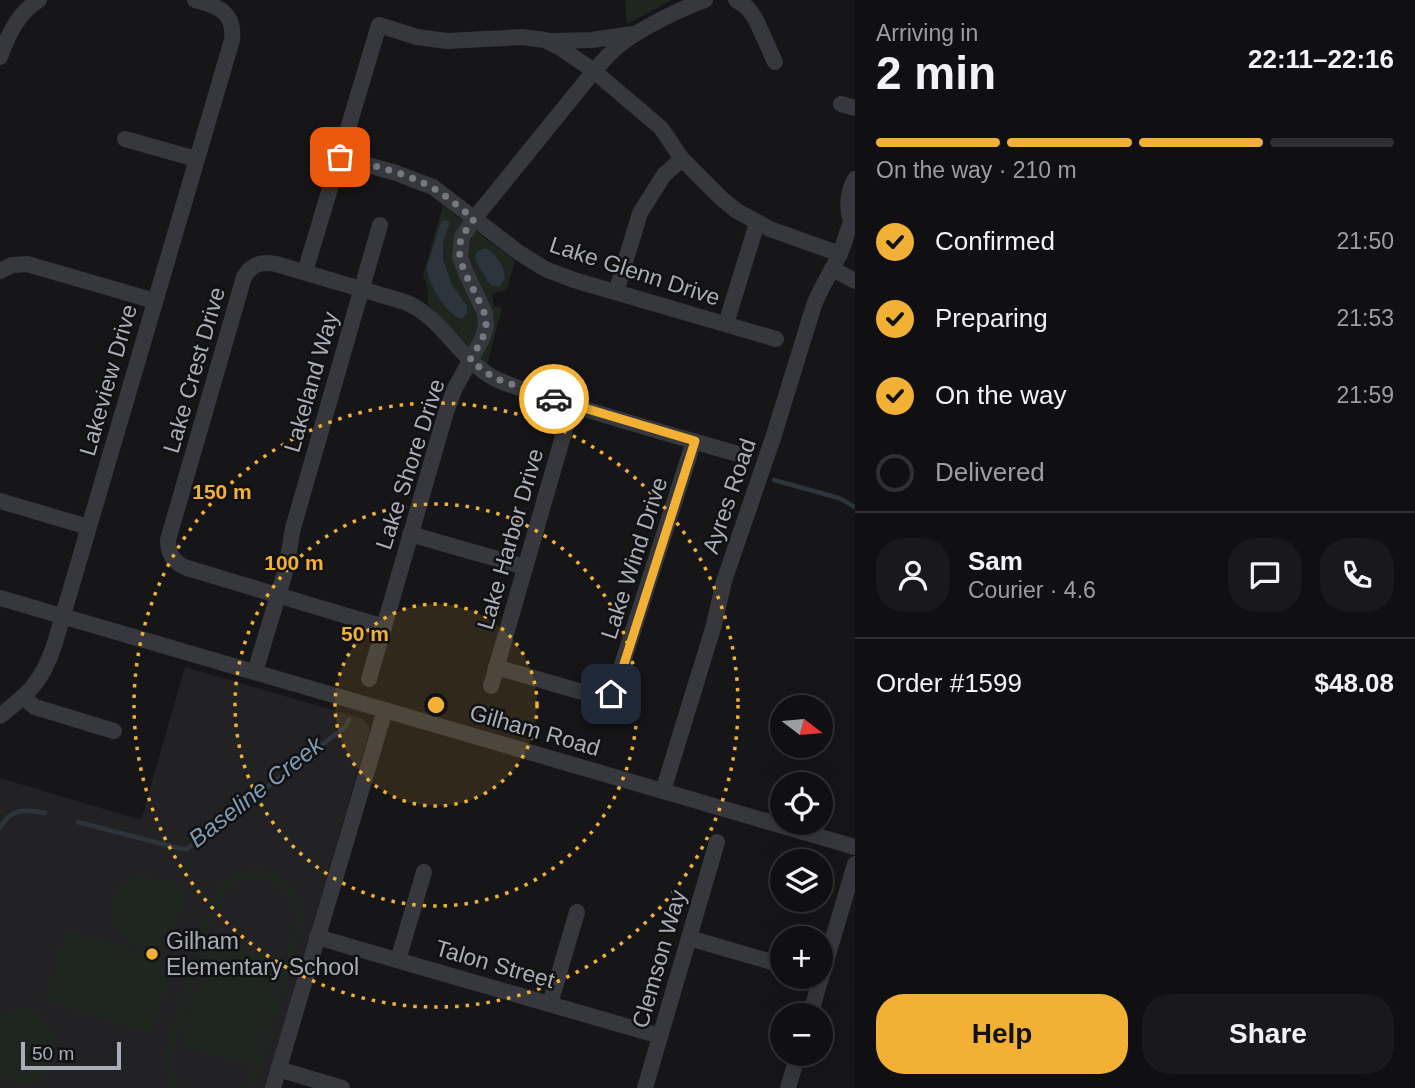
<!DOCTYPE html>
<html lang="en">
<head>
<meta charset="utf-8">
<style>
  :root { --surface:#101012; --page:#19191b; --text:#f1f3f6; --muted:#9c9d9f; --line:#303032; --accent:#f2b134 }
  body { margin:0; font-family:Arial,sans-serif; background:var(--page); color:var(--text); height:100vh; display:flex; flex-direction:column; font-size:26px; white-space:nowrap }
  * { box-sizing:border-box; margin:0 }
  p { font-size:23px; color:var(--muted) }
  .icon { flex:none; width:38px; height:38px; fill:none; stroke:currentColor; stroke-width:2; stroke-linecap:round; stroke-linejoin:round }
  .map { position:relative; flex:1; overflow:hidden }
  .sheet { display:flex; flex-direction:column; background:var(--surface); width:560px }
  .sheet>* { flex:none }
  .needle { width:46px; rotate:106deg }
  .controls { position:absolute; left:770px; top:695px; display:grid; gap:14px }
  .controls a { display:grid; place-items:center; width:63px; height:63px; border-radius:50%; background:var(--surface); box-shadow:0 7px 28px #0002,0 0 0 2px var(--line); font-size:35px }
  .scale { position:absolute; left:21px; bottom:18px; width:100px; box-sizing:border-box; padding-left:7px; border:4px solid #a8adb8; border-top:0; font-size:19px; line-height:24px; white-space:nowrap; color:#a8adb8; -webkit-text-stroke:5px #111113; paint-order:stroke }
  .pin { position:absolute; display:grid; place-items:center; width:60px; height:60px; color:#fff; margin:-30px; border-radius:14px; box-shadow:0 4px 10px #0006 }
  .courier { position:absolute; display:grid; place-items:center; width:70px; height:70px; margin:-35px; border:5px solid #f2b134; border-radius:50%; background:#fff; color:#222; box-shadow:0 2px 9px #0007 }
  .head em { font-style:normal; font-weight:600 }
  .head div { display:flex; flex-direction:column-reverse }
  .head { display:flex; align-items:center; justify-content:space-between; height:119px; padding:0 21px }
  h1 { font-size:46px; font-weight:600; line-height:52px }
  .bar { display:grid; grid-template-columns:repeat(4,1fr); gap:10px 7px; align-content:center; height:84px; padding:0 21px }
  .bar i { height:9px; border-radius:5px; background:var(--line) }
  .bar .active { background:var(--accent) }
  .bar p { grid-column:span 4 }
  .line { display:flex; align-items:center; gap:18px; padding:0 21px; border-top:2px solid var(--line) }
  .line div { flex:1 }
  .round { display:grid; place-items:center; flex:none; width:74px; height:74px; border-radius:28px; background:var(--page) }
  ol { padding:0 21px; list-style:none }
  li { display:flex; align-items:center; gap:21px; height:77px }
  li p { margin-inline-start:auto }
  li .icon { padding:7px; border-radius:50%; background:var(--accent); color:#111; stroke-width:4 }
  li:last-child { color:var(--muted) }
  li i { width:38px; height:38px; border:4px solid var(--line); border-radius:50% }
  .action { display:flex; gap:14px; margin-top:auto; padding:14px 21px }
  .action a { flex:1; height:80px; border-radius:28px; background:var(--accent); color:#111; font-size:28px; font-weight:600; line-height:80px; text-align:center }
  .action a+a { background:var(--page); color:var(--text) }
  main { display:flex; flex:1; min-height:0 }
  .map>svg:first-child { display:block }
  .built { fill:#222225 }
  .green { fill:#1e261f }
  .water { fill:#2c353c }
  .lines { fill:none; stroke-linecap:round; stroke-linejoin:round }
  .stream { stroke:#2c353c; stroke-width:4.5 }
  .minor { stroke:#37383d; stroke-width:16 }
  .done { stroke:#757880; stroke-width:7; stroke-dasharray:0 12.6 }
  .route { stroke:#f2b134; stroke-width:9 }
  .ring { fill:none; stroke:#f2b134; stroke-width:3.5; stroke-dasharray:3.5 7 }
  .poi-dot { fill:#f2b134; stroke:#111113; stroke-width:2.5 }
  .labels { text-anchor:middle; stroke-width:5; stroke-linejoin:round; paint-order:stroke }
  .street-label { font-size:23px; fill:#a8adb8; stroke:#111113 }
  .poi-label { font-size:23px; fill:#a8adb8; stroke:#111113; text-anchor:start }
  .water-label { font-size:24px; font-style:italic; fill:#7f9bb3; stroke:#111113 }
  .centre { fill:#f2b134; stroke:#111113; stroke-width:3.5 }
  .ring-label { font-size:21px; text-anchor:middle; font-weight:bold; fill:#f2b134; stroke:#111113; stroke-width:5; stroke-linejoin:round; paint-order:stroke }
</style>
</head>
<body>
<main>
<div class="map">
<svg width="855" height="1088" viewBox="0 0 855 1088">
  <rect width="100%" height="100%" fill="#161618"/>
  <path class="built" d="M185 667 360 718 367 723 369 727V732L265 1088H0V778L141 820Z"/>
  <g class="green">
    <path d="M625 0H672L627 24Z"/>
    <path d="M443 206 515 261 507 289 492 294 494 306 502 308 487 365 428 304V288L423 275Z"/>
    <path d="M259 869C286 874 303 893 303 921L255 1083 252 1088H245L250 1079 295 929C300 878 243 857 217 903L173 1051C171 1065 173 1077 181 1088H171C164 1075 162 1062 166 1048L212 896C222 878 238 869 259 869Z"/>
    <path d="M137 875 180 884C188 903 171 934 160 950L144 951 125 936 111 918 115 892Z"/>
    <path d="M67 930 173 962 152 1034 45 1001Z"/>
    <path d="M211 939 282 960 251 1066 180 1045Z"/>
    <path d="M19 1007 34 1012 46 1023 55 1038V1056L45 1076 25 1087 0 1076V1017L1 1015Z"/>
  </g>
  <g class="water">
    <path d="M445 220 450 222 443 243V260L452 285 467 306V313L462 319C447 315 427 283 427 267L441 222Z"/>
    <path d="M485 248C496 253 505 267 505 279L499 287 491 285 488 282 475 259 476 252Z"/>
  </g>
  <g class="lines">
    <g class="stream">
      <path d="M774 480 839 498 855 507"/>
      <path d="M78 822 182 849H187L345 727 349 720"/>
      <path d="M0 828C10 808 26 809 45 813"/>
    </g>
    <g class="minor">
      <path d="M736 0 748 8 756 20 775 62"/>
      <path d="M550 41 592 40 632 34"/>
      <path d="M0 57C8 35 18 13 39 0"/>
      <path d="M841 104 855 108"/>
      <path d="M125 139 196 159"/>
      <path d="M340 157 396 173 433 187 518 252 545 269 574 280 776 339"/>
      <path d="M851 221C846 207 848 191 855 179"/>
      <path d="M832 269 855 281"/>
      <path d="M0 271 12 265 27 264 155 301"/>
      <path d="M305 272 379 25 417 37 447 41 522 37 545 40 559 47 594 71 661 128 682 159 722 199 737 211 770 229 840 254"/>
      <path d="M616 292 640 213 664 175 682 159"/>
      <path d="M726 324 757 223"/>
      <path d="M0 501 88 527"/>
      <path d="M410 534 525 567"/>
      <path d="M0 598 855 847"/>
      <path d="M384 627 187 568C174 563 168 554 168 540L244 277C252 264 261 261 276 264L405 302C442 317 459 359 494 378 514 388 538 394 560 401 621 421 683 438 745 456"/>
      <path d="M496 667 596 696H606L614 690 694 441"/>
      <path d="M255 672 286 569 293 528 380 225"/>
      <path d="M369 679 446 412 455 388 482 339 486 327 485 313 466 273 460 257 462 237 474 219 594 71C603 61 611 51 622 43 642 28 680 9 705 0"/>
      <path d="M491 686 572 405"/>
      <path d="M23 697 35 707 114 731"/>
      <path d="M0 716C30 692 41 683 54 646L232 40C235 12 218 6 195 0"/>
      <path d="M663 791 714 625 724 581 773 438 814 305C821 287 832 271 840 253 846 241 847 226 855 216"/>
      <path d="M317 937 660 1036"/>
      <path d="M689 938 782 965"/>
      <path d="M398 960 424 872"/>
      <path d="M550 1004 577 912"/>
      <path d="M810 1015 855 864"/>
      <path d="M278 1069 342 1088"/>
      <path d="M273 1088 385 710"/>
      <path d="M645 1088 717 842"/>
      <path d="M788 1088 798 1054"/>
    </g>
  </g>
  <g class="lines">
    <path class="done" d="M340 157C369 165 402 171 429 186 445 194 459 207 474 219 470 225 465 231 462 237 453 258 470 281 478 299 482 307 487 316 486 325 485 338 476 349 470 360L494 378 554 399"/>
    <path class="route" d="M554 399 695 441 617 686 611 694"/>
  </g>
  <circle cx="436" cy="705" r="101" fill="#f2b134" fill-opacity=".12"/>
  <g class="ring">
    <circle cx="436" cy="705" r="101"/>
    <circle cx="436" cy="705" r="201"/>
    <circle cx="436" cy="705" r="302"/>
  </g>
  <circle class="poi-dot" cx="152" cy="954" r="7"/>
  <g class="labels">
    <g class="street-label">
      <text transform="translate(635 271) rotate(18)" y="8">Lake Glenn Drive</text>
      <text transform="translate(194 370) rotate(-74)" y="8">Lake Crest Drive</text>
      <text transform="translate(108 380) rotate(-74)" y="8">Lakeview Drive</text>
      <text transform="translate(311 382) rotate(-74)" y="8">Lakeland Way</text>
      <text transform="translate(410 464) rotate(-72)" y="8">Lake Shore Drive</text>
      <text transform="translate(729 496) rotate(-71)" y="8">Ayres Road</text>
      <text transform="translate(510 539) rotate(-74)" y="8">Lake Harbor Drive</text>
      <text transform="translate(634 558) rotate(-72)" y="8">Lake Wind Drive</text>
      <text transform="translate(535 730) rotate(16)" y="8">Gilham Road</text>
      <text transform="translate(659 959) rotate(-74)" y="8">Clemson Way</text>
      <text transform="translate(495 964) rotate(16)" y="8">Talon Street</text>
    </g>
    <g class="poi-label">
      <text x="166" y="949">Gilham<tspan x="166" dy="26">Elementary School</tspan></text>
    </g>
    <g class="water-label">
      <text transform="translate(256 792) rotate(-38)" y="8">Baseline Creek</text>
    </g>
  </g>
  <circle cx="436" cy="705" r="10" class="centre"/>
  <g class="ring-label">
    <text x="222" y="499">150 m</text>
    <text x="294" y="570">100 m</text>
    <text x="365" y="641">50 m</text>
  </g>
</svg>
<div class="controls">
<a><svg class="needle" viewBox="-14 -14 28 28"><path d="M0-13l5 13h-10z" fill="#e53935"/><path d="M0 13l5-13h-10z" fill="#9c9d9f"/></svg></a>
<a><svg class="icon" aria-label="locate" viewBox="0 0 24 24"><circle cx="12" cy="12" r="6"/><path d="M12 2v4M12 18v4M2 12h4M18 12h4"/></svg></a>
<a><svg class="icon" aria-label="layers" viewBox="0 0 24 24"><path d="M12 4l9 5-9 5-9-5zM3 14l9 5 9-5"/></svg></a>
<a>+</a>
<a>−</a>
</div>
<div class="scale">50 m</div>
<div class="pin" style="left:340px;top:157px;background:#ea580c"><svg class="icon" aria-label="bag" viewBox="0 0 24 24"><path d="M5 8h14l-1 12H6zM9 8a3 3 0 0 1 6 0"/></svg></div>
<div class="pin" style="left:611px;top:694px;background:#1f2937"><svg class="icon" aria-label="home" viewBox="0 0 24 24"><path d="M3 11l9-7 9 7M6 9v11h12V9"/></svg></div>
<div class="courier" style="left:554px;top:399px"><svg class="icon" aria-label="car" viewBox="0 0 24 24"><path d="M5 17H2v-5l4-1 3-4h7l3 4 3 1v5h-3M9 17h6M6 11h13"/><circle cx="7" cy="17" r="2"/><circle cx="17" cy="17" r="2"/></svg></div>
</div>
<section class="sheet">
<div class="head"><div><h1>2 min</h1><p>Arriving in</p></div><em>22:11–22:16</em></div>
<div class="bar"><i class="active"></i><i class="active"></i><i class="active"></i><i></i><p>On the way · 210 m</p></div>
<ol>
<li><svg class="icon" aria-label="check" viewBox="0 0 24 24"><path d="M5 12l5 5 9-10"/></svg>Confirmed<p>21:50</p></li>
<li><svg class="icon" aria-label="check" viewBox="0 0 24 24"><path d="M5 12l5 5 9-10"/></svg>Preparing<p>21:53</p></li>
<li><svg class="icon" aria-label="check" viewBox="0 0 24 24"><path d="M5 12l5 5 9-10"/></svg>On the way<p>21:59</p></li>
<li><i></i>Delivered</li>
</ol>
<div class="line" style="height:126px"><a class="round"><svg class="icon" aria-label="person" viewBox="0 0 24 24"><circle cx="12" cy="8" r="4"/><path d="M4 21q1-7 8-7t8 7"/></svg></a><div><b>Sam</b><p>Courier · 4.6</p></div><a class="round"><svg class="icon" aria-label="chat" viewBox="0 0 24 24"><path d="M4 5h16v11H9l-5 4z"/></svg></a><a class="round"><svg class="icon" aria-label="phone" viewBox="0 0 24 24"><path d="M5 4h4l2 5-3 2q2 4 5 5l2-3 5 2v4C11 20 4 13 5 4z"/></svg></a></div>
<div class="line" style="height:91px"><div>Order #1599</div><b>$48.08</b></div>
<div class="action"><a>Help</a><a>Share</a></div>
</section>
</main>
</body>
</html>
